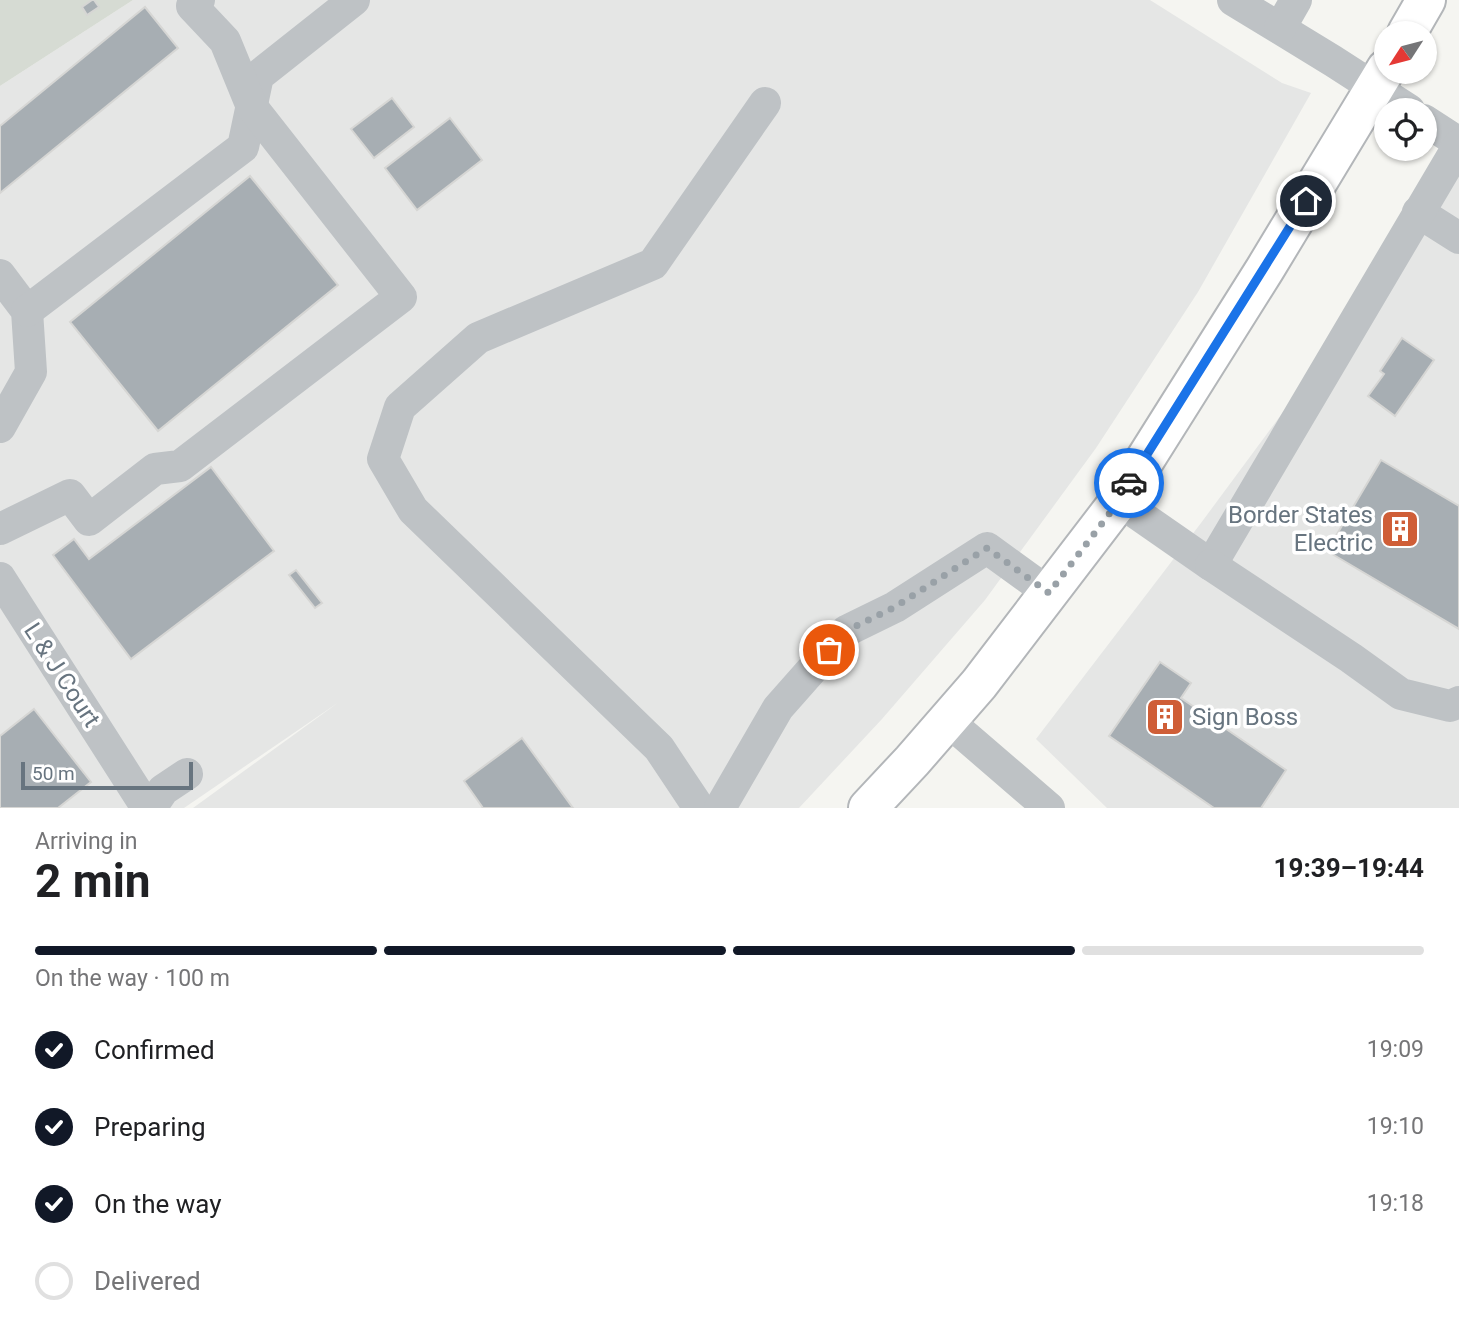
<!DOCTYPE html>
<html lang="en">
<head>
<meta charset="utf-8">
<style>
  :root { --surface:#fff; --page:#f6f6f6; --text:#202124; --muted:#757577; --line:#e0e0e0; --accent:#111827 }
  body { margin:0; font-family:Roboto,sans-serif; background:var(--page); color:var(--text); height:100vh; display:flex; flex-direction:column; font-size:26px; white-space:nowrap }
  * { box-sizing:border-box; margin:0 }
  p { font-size:23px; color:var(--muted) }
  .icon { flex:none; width:38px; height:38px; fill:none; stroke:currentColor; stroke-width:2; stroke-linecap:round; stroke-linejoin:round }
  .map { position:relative; height:808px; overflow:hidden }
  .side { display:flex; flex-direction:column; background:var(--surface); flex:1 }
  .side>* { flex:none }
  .needle { width:46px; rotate:234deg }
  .buttons { position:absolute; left:1374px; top:21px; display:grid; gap:14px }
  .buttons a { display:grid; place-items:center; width:63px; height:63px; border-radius:50%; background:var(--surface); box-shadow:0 2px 5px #0004; font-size:35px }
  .scale { position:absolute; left:21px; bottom:18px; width:172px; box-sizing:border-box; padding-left:7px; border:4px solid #67747f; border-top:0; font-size:19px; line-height:24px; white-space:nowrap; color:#67747f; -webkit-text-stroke:5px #fff; paint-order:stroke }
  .pin { position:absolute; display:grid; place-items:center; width:60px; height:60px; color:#fff; margin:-30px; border:4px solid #fff; border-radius:50%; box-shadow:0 2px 7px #0007 }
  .courier { position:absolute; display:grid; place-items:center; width:70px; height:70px; margin:-35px; border:5px solid #1a73e8; border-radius:50%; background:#fff; color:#222; box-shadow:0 2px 9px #0007 }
  .head em { font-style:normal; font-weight:700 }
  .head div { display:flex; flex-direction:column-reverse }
  .head { display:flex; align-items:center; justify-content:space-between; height:119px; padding:0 35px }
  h1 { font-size:46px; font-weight:700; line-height:52px }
  .bar { display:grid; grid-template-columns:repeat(4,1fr); gap:10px 7px; align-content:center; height:84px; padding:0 35px }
  .bar i { height:9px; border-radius:5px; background:var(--line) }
  .bar .on { background:var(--accent) }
  .bar p { grid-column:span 4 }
  ol { padding:0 35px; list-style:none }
  li { display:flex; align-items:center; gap:21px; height:77px }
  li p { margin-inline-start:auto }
  li .icon { padding:7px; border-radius:50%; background:var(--accent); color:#fff; stroke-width:4 }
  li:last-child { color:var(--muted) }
  li i { width:38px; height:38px; border:4px solid var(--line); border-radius:50% }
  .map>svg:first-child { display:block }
  .built { fill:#e5e6e5 }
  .green { fill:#d6dbd3 }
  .building { fill:#a7aeb3; stroke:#d6d6d4; stroke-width:2 }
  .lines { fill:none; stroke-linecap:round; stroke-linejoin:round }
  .highway-casing { stroke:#b3b6b9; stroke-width:42 }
  .minor { stroke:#bec2c5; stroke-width:32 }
  .highway { stroke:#fff; stroke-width:38 }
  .done { stroke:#99a1a7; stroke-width:7; stroke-dasharray:0 12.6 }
  .route { stroke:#1a73e8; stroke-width:9 }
  .labels { text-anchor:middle; stroke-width:7; stroke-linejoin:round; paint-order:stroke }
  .poi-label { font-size:24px; fill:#67747f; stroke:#fff; text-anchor:end }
  .street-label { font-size:24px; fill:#67747f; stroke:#fff }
</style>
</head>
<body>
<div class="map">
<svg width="1459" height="808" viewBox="0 0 1459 808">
  <rect width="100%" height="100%" fill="#f5f5f1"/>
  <g class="built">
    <path d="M133 0H1150L1282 83 1311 93 1198 292 1096 448 985 600 882 719 799 808H193L339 702 184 808H0V86Z"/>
    <path d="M1459 174V808H1107L1036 739 1201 523Z"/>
  </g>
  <path class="green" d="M0 0H133L0 86Z"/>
  <g class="building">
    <path d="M92 0H94L99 7 87 15 82 7Z"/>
    <path d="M145 7 178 48 0 193V126Z"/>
    <path d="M392 98 414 127 374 158 351 129Z"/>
    <path d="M450 118 482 160 417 210 385 168Z"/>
    <path d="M250 176 338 285 158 431 70 322Z"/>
    <path d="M1402 338 1434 360 1395 416 1368 396 1384 374 1380 371Z"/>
    <path d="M1381 460 1459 506V629L1327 551Z"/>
    <path d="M211 467 274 551 131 659 53 555 74 539 89 559Z"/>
    <path d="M296 570 322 603 315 608 289 575Z"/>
    <path d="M1160 662 1191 683 1181 698 1286 770 1261 808H1214L1109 736Z"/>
    <path d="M34 709 91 782 58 808H0V736Z"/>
    <path d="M522 738 573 808H483L464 781Z"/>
  </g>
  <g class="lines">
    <defs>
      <g id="highway">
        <path d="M1407 33 1426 0"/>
        <path d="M868 808 912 761 979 684 1119 501 1265 269 1386 69"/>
      </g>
    </defs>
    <use href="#highway" class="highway-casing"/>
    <g class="minor">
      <path d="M1233 0 1333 61 1409 110"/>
      <path d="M1280 28 1296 0"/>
      <path d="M1424 120 1459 143"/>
      <path d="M1418 212 1459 238"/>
      <path d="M0 275 27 311 31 372 0 427"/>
      <path d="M27 311 243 147 258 76 354 0"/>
      <path d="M1119 501 1211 565 1459 145"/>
      <path d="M0 529 70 495 89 520 155 469 180 466 401 297 252 107 225 41 192 6 199 0"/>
      <path d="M1211 565 1351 658 1401 694 1450 706 1459 702"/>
      <path d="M0 578 147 808"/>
      <path d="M948 721 1049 808"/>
      <path d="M151 808 163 790 187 774"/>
      <path d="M699 808 659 748 413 510 383 459 400 407 478 338 653 264 765 103"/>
      <path d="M720 808 778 708 846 631 895 607 987 548 1049 593"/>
    </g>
    <use href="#highway" class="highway"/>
  </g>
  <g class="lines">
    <path class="done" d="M829 650 846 631 895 607 987 548 1049 593 1119 501 1129 483"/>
    <path class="route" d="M1129 483 1306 201"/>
  </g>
  <defs>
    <symbol id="building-square" viewBox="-11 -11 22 22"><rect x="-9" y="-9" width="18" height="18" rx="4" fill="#cf5e37" stroke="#fff"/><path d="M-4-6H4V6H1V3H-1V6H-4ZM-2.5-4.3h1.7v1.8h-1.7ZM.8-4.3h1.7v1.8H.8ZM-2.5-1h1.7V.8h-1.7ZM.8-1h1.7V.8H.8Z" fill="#fff"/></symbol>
  </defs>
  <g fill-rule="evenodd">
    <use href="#building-square" x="1378" y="507" width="44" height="44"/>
    <use href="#building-square" x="1143" y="695" width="44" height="44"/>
  </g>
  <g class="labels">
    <g class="poi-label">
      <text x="1373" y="523">Border States<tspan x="1373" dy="28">Electric</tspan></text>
      <text x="1192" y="725" text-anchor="start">Sign Boss</text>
    </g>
    <g class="street-label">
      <text transform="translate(62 675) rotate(57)" y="8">L &amp; J Court</text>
    </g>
  </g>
</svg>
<div class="buttons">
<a><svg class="needle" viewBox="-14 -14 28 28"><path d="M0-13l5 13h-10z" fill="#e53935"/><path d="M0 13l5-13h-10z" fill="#757577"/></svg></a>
<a><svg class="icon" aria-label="locate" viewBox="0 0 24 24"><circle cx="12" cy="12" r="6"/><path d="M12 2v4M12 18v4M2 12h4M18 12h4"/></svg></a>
</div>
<div class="scale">50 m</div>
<div class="pin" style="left:829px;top:650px;background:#ea580c"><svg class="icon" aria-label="bag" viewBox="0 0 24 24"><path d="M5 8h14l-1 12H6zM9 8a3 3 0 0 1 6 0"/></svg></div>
<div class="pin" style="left:1306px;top:201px;background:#1f2937"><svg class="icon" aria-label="home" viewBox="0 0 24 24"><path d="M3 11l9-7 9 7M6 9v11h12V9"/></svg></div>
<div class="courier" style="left:1129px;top:483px"><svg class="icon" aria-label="car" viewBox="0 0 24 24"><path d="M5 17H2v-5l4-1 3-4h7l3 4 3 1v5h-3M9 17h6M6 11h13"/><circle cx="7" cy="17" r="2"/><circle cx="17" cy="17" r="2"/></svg></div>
</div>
<section class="side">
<div class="head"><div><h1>2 min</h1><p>Arriving in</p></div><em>19:39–19:44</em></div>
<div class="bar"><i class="on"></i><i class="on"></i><i class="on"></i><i></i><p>On the way · 100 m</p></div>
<ol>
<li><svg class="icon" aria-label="check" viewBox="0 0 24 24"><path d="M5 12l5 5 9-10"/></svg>Confirmed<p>19:09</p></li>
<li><svg class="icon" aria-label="check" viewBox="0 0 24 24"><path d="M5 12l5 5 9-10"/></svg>Preparing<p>19:10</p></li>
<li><svg class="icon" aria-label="check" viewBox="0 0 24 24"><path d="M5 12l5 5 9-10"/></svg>On the way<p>19:18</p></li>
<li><i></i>Delivered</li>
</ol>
</section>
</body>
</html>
